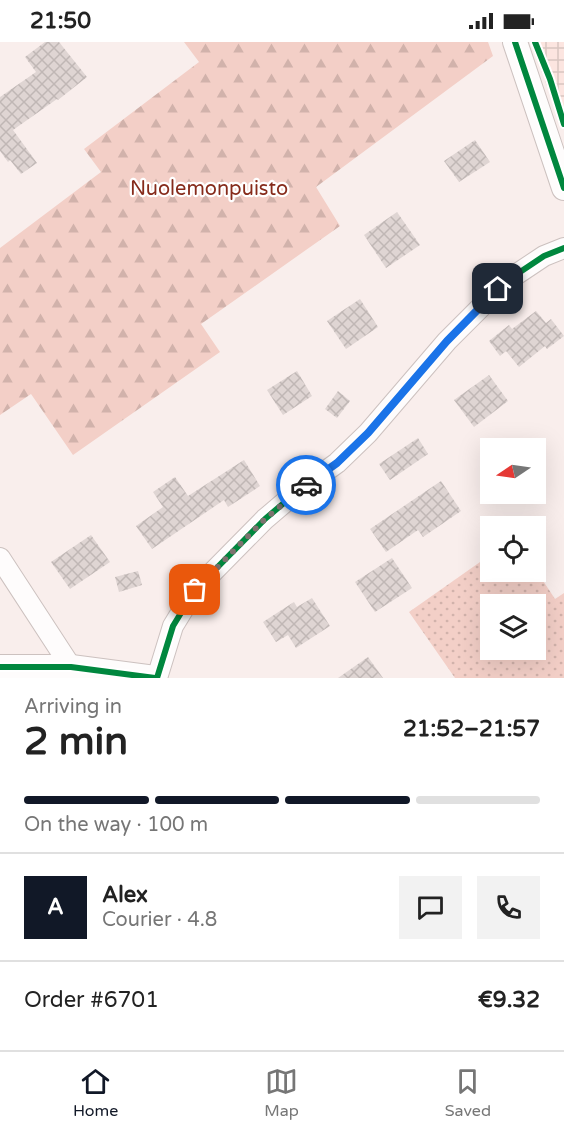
<!DOCTYPE html>
<html lang="en">
<head>
<meta charset="utf-8">
<style>
  :root { --surface:#fff; --page:#f2f2f2; --text:#222; --muted:#767676; --line:#e0e0e0; --accent:#111827 }
  body { margin:0; font-family:"Varela Round",sans-serif; background:var(--page); color:var(--text); height:100vh; display:flex; flex-direction:column; font-size:22px; white-space:nowrap }
  * { box-sizing:border-box; margin:0 }
  p { font-size:20px; color:var(--muted) }
  .icon { flex:none; width:33px; height:33px; fill:none; stroke:currentColor; stroke-width:2; stroke-linecap:round; stroke-linejoin:round }
  .map { position:relative; height:636px; overflow:hidden }
  .drawer { display:flex; flex-direction:column; background:var(--surface); flex:1 }
  .drawer>* { flex:none }
  .needle { width:39px; rotate:257deg }
  .controls { position:absolute; left:480px; top:396px; display:grid; gap:12px }
  .controls a { display:grid; place-items:center; width:66px; height:66px; border-radius:0px; background:var(--surface); box-shadow:0 6px 24px #0002; font-size:30px }
  .pin { position:absolute; display:grid; place-items:center; width:51px; height:51px; color:#fff; margin:-26px; border-radius:12px; box-shadow:0 3px 9px #0006 }
  .courier { position:absolute; display:grid; place-items:center; width:60px; height:60px; margin:-30px; border:4px solid #1a73e8; border-radius:50%; background:#fff; color:#222; box-shadow:0 2px 8px #0007 }
  .headline em { font-style:normal; font-weight:700 }
  .headline div { display:flex; flex-direction:column-reverse }
  .headline { display:flex; align-items:center; justify-content:space-between; height:102px; padding:0 24px }
  h1 { font-size:39px; font-weight:700; line-height:45px }
  .bar { display:grid; grid-template-columns:repeat(4,1fr); gap:9px 6px; align-content:center; height:72px; padding:0 24px }
  .bar i { height:8px; border-radius:4px; background:var(--line) }
  .bar .on { background:var(--accent) }
  .bar p { grid-column:span 4 }
  .line { display:flex; align-items:center; gap:15px; padding:0 24px; border-top:2px solid var(--line) }
  .line div { flex:1 }
  .round { display:grid; place-items:center; flex:none; width:63px; height:63px; border-radius:0px; background:var(--page) }
  .status { display:flex; justify-content:space-between; align-items:center; height:42px; padding:0 30px; background:var(--surface); direction:ltr }
  .status svg { height:16px; fill:currentColor }
  .tabs { display:flex; justify-content:space-around; align-items:center; height:84px; border-top:2px solid var(--line); background:var(--surface); font-size:16px; color:var(--muted) }
  .tabs a { display:grid; justify-items:center; gap:3px }
  .tabs .on { color:var(--accent) }
  .map>svg:first-child { display:block }
  .industrial { fill:url(#industrial-grid) }
  .forest { fill:url(#forest-firs) }
  .park { fill:url(#park-dots); fill-rule:evenodd }
  .building { fill:url(#building-cross-hatch) }
  .lines { fill:none; stroke-linecap:round; stroke-linejoin:round }
  .minor-casing { stroke:#ccc1bf; stroke-width:22 }
  .tertiary-casing { stroke:#ccc1bf; stroke-width:26 }
  .minor { stroke:#fefcfc; stroke-width:20 }
  .tertiary { stroke:#fefcfc; stroke-width:24 }
  .cycleway-casing { stroke:#fff; stroke-width:10 }
  .cycleway { stroke:#00873e; stroke-width:6 }
  .done { stroke:#7d726f; stroke-width:6; stroke-dasharray:0 10.8 }
  .route { stroke:#1a73e8; stroke-width:8 }
  .labels { text-anchor:middle; stroke-width:4.5; stroke-linejoin:round; paint-order:stroke }
  .park-label { font-size:20px; fill:#862b1b; stroke:#fff }
</style>
</head>
<body>
<div class="status"><b>21:50</b><svg viewBox="0 0 49 12"><path d="M0 12V9h3v3zM5 12V6h3v6zM10 12V3h3v9zM15 12V0h3v12zM26 1h20v11H26zM47 4h2v5h-2z"/></svg></div>
<div class="map">
<svg width="564" height="636" viewBox="0 0 564 636">
  <defs>
    <pattern id="industrial-grid" width="8" height="8" patternUnits="userSpaceOnUse" patternTransform="scale(1.5)"><rect width="8" height="8" fill="#fce5e0"/><path d="M0 4h8M4 0v8" fill="none" stroke="#d9c5c0"/></pattern>
    <pattern id="forest-firs" width="22" height="20" patternUnits="userSpaceOnUse" patternTransform="scale(1.5)"><rect width="22" height="20" fill="#f3cfc7"/><path d="M5 1l3.5 6h-7zM16 11l3.5 6h-7z" fill="#d1b2ab"/></pattern>
    <pattern id="park-dots" width="8" height="8" patternUnits="userSpaceOnUse" patternTransform="scale(1.5)"><rect width="8" height="8" fill="#f3cfc7"/><path d="M2 2h.1M6 6h.1" fill="none" stroke="#d1b2ab" stroke-width="1.8" stroke-linecap="round"/></pattern>
    <pattern id="building-cross-hatch" width="8" height="8" patternUnits="userSpaceOnUse" patternTransform="scale(1.5)"><rect width="8" height="8" fill="#dfd5d3"/><path d="M0 0l8 8M0 8l8-8" fill="none" stroke="#c0b7b5"/></pattern>
  </defs>
  <rect width="100%" height="100%" fill="#f9eeec"/>
  <path class="industrial" d="M530 0H564V88Z"/>
  <path class="forest" d="M184 0H488L493 14 316 145 340 184 201 282 220 310 73 413 31 352 0 373V206L101 130 84 107 199 20Z"/>
  <path class="park" d="M490 513V530H536V528L555 557 564 551V636H455L409 570ZM490 562H536V608H490Z"/>
  <g class="building">
    <path d="M45 0H59L87 35 58 58 57 57 13 88 37 121 21 132 10 118 8 120 0 109V55L36 30 25 15Z"/>
    <path d="M475 98 490 120 459 140 444 119Z"/>
    <path d="M397 170 420 203 386 226 364 193Z"/>
    <path d="M360 257 378 285 346 307 327 279Z"/>
    <path d="M536 269 546 281 551 277 564 294 547 307 545 304 519 325 506 309 500 314 489 299 509 283 512 287Z"/>
    <path d="M297 329 312 354 283 373 267 348Z"/>
    <path d="M489 333 508 359 474 385 454 358Z"/>
    <path d="M338 349 350 359 337 376 325 367Z"/>
    <path d="M418 396 428 412 390 438 379 422Z"/>
    <path d="M244 418 260 444 228 465 224 458 152 507 136 484 163 465 153 450 175 435 188 454Z"/>
    <path d="M441 439 461 469 423 495 418 488 386 510 370 487Z"/>
    <path d="M91 493 110 520 70 547 51 520Z"/>
    <path d="M392 516 412 546 375 570 355 540Z"/>
    <path d="M138 529 142 543 119 550 115 535Z"/>
    <path d="M312 556 330 584 296 606 288 593 276 600 263 580 294 560 297 565Z"/>
    <path d="M368 615 383 636H338Z"/>
  </g>
  <g class="lines">
    <defs>
      <g id="minor">
        <path d="M0 516 71 625"/>
        <path d="M157 636 173 584 195 548 265 477 298 449 337 421 368 391 447 299 508 238 544 214 564 206"/>
      </g>
      <g id="tertiary">
        <path d="M515 0 564 146"/>
        <path d="M0 625H71L155 636"/>
      </g>
    </defs>
    <use href="#minor" class="minor-casing"/>
    <use href="#tertiary" class="tertiary-casing"/>
    <use href="#minor" class="minor"/>
    <use href="#tertiary" class="tertiary"/>
    <defs>
      <g id="cycleway">
        <path d="M515 0 564 146"/>
        <path d="M535 0 550 37 564 82"/>
        <path d="M0 625H71L155 636"/>
        <path d="M157 636 173 584 195 548 265 477 298 449 337 421 368 391 447 299 508 238 544 214 564 206"/>
      </g>
    </defs>
    <use href="#cycleway" class="cycleway-casing"/>
    <use href="#cycleway" class="cycleway"/>
  </g>
  <g class="lines">
    <path class="done" d="M195 548 265 477 306 443"/>
    <path class="route" d="M306 443 337 421 368 391 447 299 498 247"/>
  </g>
  <g class="labels">
    <g class="park-label">
      <text x="209" y="153">Nuolemonpuisto</text>
    </g>
  </g>
</svg>
<div class="controls">
<a><svg class="needle" viewBox="-14 -14 28 28"><path d="M0-13l5 13h-10z" fill="#e53935"/><path d="M0 13l5-13h-10z" fill="#767676"/></svg></a>
<a><svg class="icon" aria-label="locate" viewBox="0 0 24 24"><circle cx="12" cy="12" r="6"/><path d="M12 2v4M12 18v4M2 12h4M18 12h4"/></svg></a>
<a><svg class="icon" aria-label="layers" viewBox="0 0 24 24"><path d="M12 4l9 5-9 5-9-5zM3 14l9 5 9-5"/></svg></a>
</div>
<div class="pin" style="left:195px;top:548px;background:#ea580c"><svg class="icon" aria-label="bag" viewBox="0 0 24 24"><path d="M5 8h14l-1 12H6zM9 8a3 3 0 0 1 6 0"/></svg></div>
<div class="pin" style="left:498px;top:247px;background:#1f2937"><svg class="icon" aria-label="home" viewBox="0 0 24 24"><path d="M3 11l9-7 9 7M6 9v11h12V9"/></svg></div>
<div class="courier" style="left:306px;top:443px"><svg class="icon" aria-label="car" viewBox="0 0 24 24"><path d="M5 17H2v-5l4-1 3-4h7l3 4 3 1v5h-3M9 17h6M6 11h13"/><circle cx="7" cy="17" r="2"/><circle cx="17" cy="17" r="2"/></svg></div>
</div>
<section class="drawer">
<div class="headline"><div><h1>2 min</h1><p>Arriving in</p></div><em>21:52–21:57</em></div>
<div class="bar"><i class="on"></i><i class="on"></i><i class="on"></i><i></i><p>On the way · 100 m</p></div>
<div class="line" style="height:108px"><b class="round" style="background:var(--accent);color:#fff">A</b><div><b>Alex</b><p>Courier · 4.8</p></div><a class="round"><svg class="icon" aria-label="chat" viewBox="0 0 24 24"><path d="M4 5h16v11H9l-5 4z"/></svg></a><a class="round"><svg class="icon" aria-label="phone" viewBox="0 0 24 24"><path d="M5 4h4l2 5-3 2q2 4 5 5l2-3 5 2v4C11 20 4 13 5 4z"/></svg></a></div>
<div class="line" style="height:78px"><div>Order #6701</div><b>€9.32</b></div>
</section>
<nav class="tabs">
<a class="on"><svg class="icon" aria-label="home" viewBox="0 0 24 24"><path d="M3 11l9-7 9 7M6 9v11h12V9"/></svg>Home</a>
<a><svg class="icon" aria-label="map" viewBox="0 0 24 24"><path d="M3 6l6-2 6 2 6-2v14l-6 2-6-2-6 2zM9 4v14M15 6v14"/></svg>Map</a>
<a><svg class="icon" aria-label="saved" viewBox="0 0 24 24"><path d="M7 4h10v16l-5-4-5 4z"/></svg>Saved</a>
</nav>
</body>
</html>
